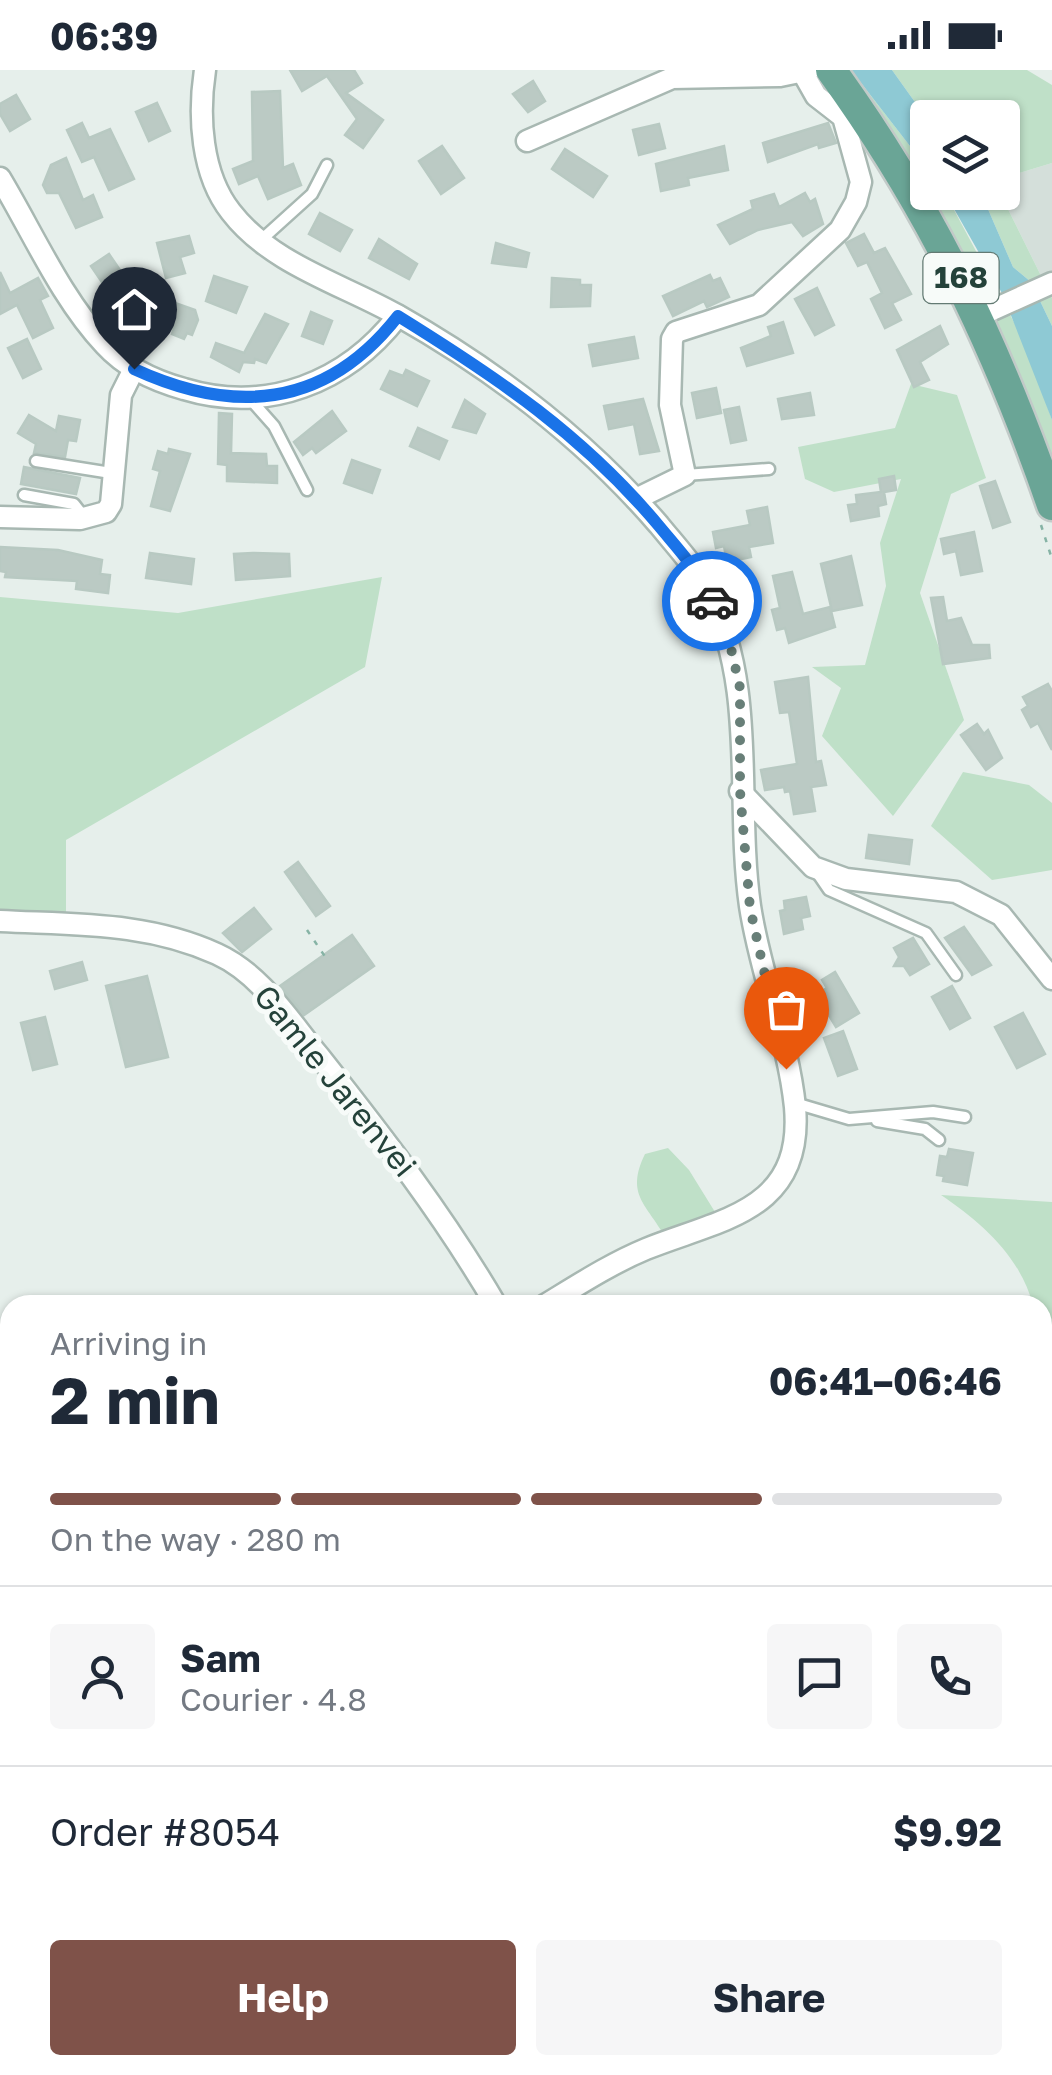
<!DOCTYPE html>
<html lang="en">
<head>
<meta charset="utf-8">
<style>
  :root { --surface:#fff; --page:#f6f6f7; --text:#1f2937; --muted:#747a83; --line:#e0e1e3; --accent:#7f5249 }
  body { margin:0; font-family:"Golos Text",sans-serif; background:var(--page); color:var(--text); height:100vh; display:flex; flex-direction:column; font-size:38px; white-space:nowrap }
  * { box-sizing:border-box; margin:0 }
  p { font-size:32px; color:var(--muted) }
  .icon { flex:none; width:55px; height:55px; fill:none; stroke:currentColor; stroke-width:2; stroke-linecap:round; stroke-linejoin:round }
  .map { position:relative; flex:1; overflow:hidden }
  .side { position:absolute; left:0px; top:1225px; width:1052px; height:780px; display:flex; flex-direction:column; background:var(--surface); border-radius:30px 30px 0 0; box-shadow:0 2px 8px #0004 }
  .side>* { flex:none }
  .controls { position:absolute; left:910px; top:30px; display:grid; gap:20px }
  .controls a { display:grid; place-items:center; width:110px; height:110px; border-radius:10px; background:var(--surface); box-shadow:0 2px 8px #0004; font-size:50px }
  .pin { position:absolute; display:grid; place-items:center; width:85px; height:85px; color:#fff; margin:-102px -42px; border-radius:50% 50% 50% 0; rotate:-45deg; box-shadow:0 0 10px #0007 }
  .pin .icon { rotate:45deg }
  .courier { position:absolute; display:grid; place-items:center; width:100px; height:100px; margin:-50px; border:8px solid #1a73e8; border-radius:50%; background:#fff; color:#222; box-shadow:0 2px 12px #0007 }
  .overview em { font-style:normal; font-weight:700 }
  .overview div { display:flex; flex-direction:column-reverse }
  .overview { display:flex; align-items:center; justify-content:space-between; height:170px; padding:0 50px }
  h1 { font-size:65px; font-weight:700; line-height:75px }
  .bar { display:grid; grid-template-columns:repeat(4,1fr); gap:15px 10px; align-content:center; height:120px; padding:0 50px }
  .bar i { height:12px; border-radius:8px; background:var(--line) }
  .bar .active { background:var(--accent) }
  .bar p { grid-column:span 4 }
  .line { display:flex; align-items:center; gap:25px; padding:0 50px; border-top:2px solid var(--line) }
  .line div { flex:1 }
  .round { display:grid; place-items:center; flex:none; width:105px; height:105px; border-radius:10px; background:var(--page) }
  .primary-button { display:flex; gap:20px; margin-top:auto; padding:20px 50px }
  .primary-button a { flex:1; height:115px; border-radius:10px; background:var(--accent); color:#fff; font-size:40px; font-weight:700; line-height:115px; text-align:center }
  .primary-button a+a { background:var(--page); color:var(--text) }
  .status { display:flex; justify-content:space-between; align-items:center; height:70px; padding:0 50px; background:var(--surface); direction:ltr }
  .status svg { height:28px; fill:currentColor }
  .map>svg:first-child { display:block }
  .built { fill:#d4dfda }
  .green { fill:#bfe0c8 }
  .water { fill:#8ec9d4 }
  .lines { fill:none; stroke-linecap:round; stroke-linejoin:round }
  .stream { stroke:#8ec9d4; stroke-width:5 }
  .building { fill:#bbcac4; stroke:#b8c9c2; stroke-width:2.5 }
  .lane-casing { stroke:#a8b8b2; stroke-width:15 }
  .street-casing { stroke:#a8b8b2; stroke-width:25 }
  .primary-casing { stroke:#c2cac8; stroke-width:35 }
  .path { stroke:#86b3a5; stroke-width:2.5; stroke-dasharray:5 8; stroke-linecap:butt }
  .lane { stroke:#fff; stroke-width:10 }
  .street { stroke:#fff; stroke-width:20 }
  .primary { stroke:#6aa596; stroke-width:30 }
  .done { stroke:#687f78; stroke-width:10; stroke-dasharray:0 18 }
  .route { stroke:#1a73e8; stroke-width:12 }
  .labels { text-anchor:middle; stroke-width:10; stroke-linejoin:round; paint-order:stroke }
  .shield { fill:#f7fbf9; stroke:#637a73; stroke-width:2.5 }
  .shield-label { font-size:30px; font-weight:bold; fill:#24423a }
  .street-label { font-size:32px; fill:#24423a; stroke:#f7fbf9 }
</style>
</head>
<body>
<div class="status"><b>06:39</b><svg viewBox="0 0 49 12"><path d="M0 12V9h3v3zM5 12V6h3v6zM10 12V3h3v9zM15 12V0h3v12zM26 1h20v11H26zM47 4h2v5h-2z"/></svg></div>
<div class="map">
<svg width="1052" height="2005" viewBox="0 0 1052 2005">
  <rect width="100%" height="100%" fill="#e6efeb"/>
  <path class="built" d="M1052 93V228L1000 123 1003 108Z"/>
  <g class="green">
    <path d="M843 0H851L927 98 928 122 945 123 1024 271 1052 350V407L982 223Z"/>
    <path d="M892 0H1027L1052 15V93L1003 108 1002 48 927 49Z"/>
    <path d="M981 123H1000L1052 228V256L1031 212 1013 197Z"/>
    <path d="M911 314 957 325 986 408 951 424 920 523 964 650 893 746 822 666 841 618 812 597 865 595 886 516 880 473 901 409 834 422 805 409 798 377 895 358Z"/>
    <path d="M382 507 365 597 66 770V842L138 871 0 861V527L178 543Z"/>
    <path d="M963 702 1029 715 1052 733V800L992 810 931 756Z"/>
    <path d="M668 1078 689 1100 715 1142 665 1167C647 1134 625 1125 645 1084Z"/>
    <path d="M941 1125 1052 1132V1310L1043 1273 1042 1235H1033C1020 1186 981 1152 941 1125Z"/>
  </g>
  <g class="water">
    <path d="M851 0H892L927 49V98Z"/>
    <path d="M945 123H981L1013 197 1031 212 1052 256V350L1003 225Z"/>
  </g>
  <g class="lines">
    <g class="stream">
      <path d="M1042 1622 1052 1623"/>
      <path d="M0 1962 10 1953"/>
    </g>
  </g>
  <g class="building">
    <path d="M290 0H354L362 13 346 23 383 50 363 78 345 65 357 49 327 6 302 21Z"/>
    <path d="M533 11 545 31 528 42 513 24Z"/>
    <path d="M280 21 283 98 293 94 301 115 268 129 258 106 239 114 233 99 253 91 252 22Z"/>
    <path d="M16 25 30 49 10 61 0 44V34Z"/>
    <path d="M157 33 170 61 149 71 136 42Z"/>
    <path d="M82 53 89 68 110 59 134 109 109 120 94 87 82 92 67 60Z"/>
    <path d="M828 53 836 73 819 78 818 74 768 92 763 73Z"/>
    <path d="M659 54 665 78 639 85 633 60Z"/>
    <path d="M442 76 464 108 441 124 419 91Z"/>
    <path d="M724 76 728 100 688 108 689 115 661 121 656 94Z"/>
    <path d="M565 79 607 106 593 127 552 99Z"/>
    <path d="M66 88 83 130 93 125 102 147 76 158 59 123H47L43 115 51 95Z"/>
    <path d="M805 123 810 132 815 129 823 154 803 166 792 152 758 160 730 174 718 155 753 139 751 131 774 124 779 137Z"/>
    <path d="M320 143 352 160 340 181 309 164Z"/>
    <path d="M864 164 874 183 885 178 911 224 892 233 901 250 885 258 871 229 882 223 867 192 858 196 846 173Z"/>
    <path d="M189 166 194 183 180 187 185 203 166 208 157 173Z"/>
    <path d="M379 169 417 194 409 209 369 188Z"/>
    <path d="M496 173 529 183 526 197 492 193Z"/>
    <path d="M109 184 139 228 121 240 91 196Z"/>
    <path d="M0 202 10 223 38 208 48 226 40 230 53 258 33 268 17 235 0 244Z"/>
    <path d="M710 205 713 211 720 208 729 227 707 237 704 231 673 246 663 226Z"/>
    <path d="M214 206 247 217 236 243 206 231Z"/>
    <path d="M552 208 580 210V215H591L590 236 551 237Z"/>
    <path d="M817 218 834 255 815 265 795 229Z"/>
    <path d="M175 233 195 240 198 250 192 265 187 263 184 269 172 264 174 258 167 256Z"/>
    <path d="M311 242 332 251 323 274 302 266Z"/>
    <path d="M265 244 288 254 266 293 255 289 254 293 243 292 239 302 211 287 216 273 244 283Z"/>
    <path d="M783 252 793 283 747 296 741 278 771 266 768 257Z"/>
    <path d="M940 256 948 274 920 292 929 310 914 317 897 280Z"/>
    <path d="M634 267 638 288 593 296 589 275Z"/>
    <path d="M27 269 41 299 23 308 8 278Z"/>
    <path d="M406 300 429 311 417 336 381 319 390 301 403 306Z"/>
    <path d="M716 318 721 343 697 348 692 323Z"/>
    <path d="M810 323 814 345 782 349 778 329Z"/>
    <path d="M643 329 659 381 640 384 634 354 609 359 604 336Z"/>
    <path d="M465 330 485 344 476 363 453 357Z"/>
    <path d="M739 337 746 370 731 373 724 340Z"/>
    <path d="M332 341 346 361 316 383 312 378 303 385 294 372Z"/>
    <path d="M219 343 232 344 231 383 266 384 267 396H277V413L227 411V395L218 394Z"/>
    <path d="M29 345 56 361 59 346 80 350 76 371 68 370 65 387 34 383 36 374 18 363Z"/>
    <path d="M418 358 447 371 439 389 410 376Z"/>
    <path d="M169 379 190 384 170 441 151 436 160 401 153 399 158 381 168 384Z"/>
    <path d="M352 390 380 400 372 423 344 413Z"/>
    <path d="M24 397 80 408 76 424 21 414Z"/>
    <path d="M894 406 896 420 884 422 886 434 878 436 879 446 851 451 848 435 857 434 856 425 881 422 879 409Z"/>
    <path d="M995 411 1010 452 993 458 980 416Z"/>
    <path d="M767 437 773 473 749 477 751 487 727 492 724 476 716 478 713 462 750 455 747 441Z"/>
    <path d="M974 462 982 501 961 505 956 481 944 484 941 469Z"/>
    <path d="M0 477 58 480 102 490 100 504 110 505 108 523 76 519 77 511 5 507 6 502 0 501Z"/>
    <path d="M150 483 194 489 191 514 146 508Z"/>
    <path d="M253 483 289 484 290 506 236 510 234 484Z"/>
    <path d="M851 486 862 535 832 541 821 494Z"/>
    <path d="M792 502 803 544 830 537 835 557 789 573 785 558 777 560 772 540 780 538 773 506Z"/>
    <path d="M943 527 947 551 961 548 972 575H989L990 588 943 594 931 528Z"/>
    <path d="M808 607 816 692 821 691 826 715 811 717 815 741 794 744 790 721 785 722 784 717 765 720 761 700 797 694 789 642 780 643 775 612Z"/>
    <path d="M1048 614 1052 621V680L1038 653 1031 657 1022 640 1028 636 1023 627Z"/>
    <path d="M977 654 984 664 988 660 1002 688 986 700 961 665Z"/>
    <path d="M869 765 912 770 909 794 866 788Z"/>
    <path d="M298 792 330 836 316 846 285 802Z"/>
    <path d="M806 827 810 846 801 848 803 859 784 864 780 841 785 840 784 831Z"/>
    <path d="M254 838 271 859 242 882 223 863Z"/>
    <path d="M964 857 991 895 972 905 945 868Z"/>
    <path d="M352 865 374 896 304 945 280 916Z"/>
    <path d="M913 868 929 894 910 905 904 896H894L899 887 894 878Z"/>
    <path d="M82 892 87 910 55 919 50 901Z"/>
    <path d="M835 902 859 943 836 957 816 924 827 918 822 910Z"/>
    <path d="M147 906 168 987 126 997 106 916Z"/>
    <path d="M952 916 970 948 950 959 932 927Z"/>
    <path d="M1023 943 1045 984 1017 998 995 957Z"/>
    <path d="M45 947 57 994 33 1000 21 953Z"/>
    <path d="M843 961 857 999 838 1006 824 968Z"/>
    <path d="M949 1079 973 1083 967 1115 943 1111 944 1106 937 1105 940 1086 947 1087Z"/>
  </g>
  <g class="lines">
    <defs>
      <g id="lane">
        <path d="M260 171 312 124 327 95"/>
        <path d="M251 330 274 356 307 420"/>
        <path d="M36 391 111 403"/>
        <path d="M685 405 769 399"/>
        <path d="M24 425 74 434 85 448"/>
        <path d="M818 804 829 820 926 863 956 905"/>
        <path d="M795 1033 849 1049 933 1042 965 1047"/>
        <path d="M877 1051 925 1059 939 1070"/>
      </g>
      <g id="street">
        <path d="M205 0C198 46 201 104 231 142 271 194 342 214 397 245 496 301 585 369 659 455 676 476 696 497 708 521 758 618 735 731 750 836 760 903 788 969 795 1037 804 1142 720 1149 646 1179 610 1194 578 1215 545 1235"/>
        <path d="M527 71 672 8 780 6 809 0"/>
        <path d="M0 108C33 163 61 228 105 275 126 298 155 311 184 319 267 344 346 313 398 246"/>
        <path d="M979 246 1052 213"/>
        <path d="M636 429 685 405 670 335 672 269 676 262 759 235 840 160 856 132 861 112 843 47 816 26 803 3"/>
        <path d="M0 447 80 449 106 442 111 434 121 325 134 299"/>
        <path d="M740 721 813 797 846 809 956 822 1001 845 1052 909"/>
        <path d="M0 851C76 855 147 852 217 884 261 904 289 950 319 986 383 1067 444 1146 496 1235"/>
        <path d="M909 1995 913 2005"/>
      </g>
      <path id="primary" d="M831 0C931 138 996 274 1052 435"/>
    </defs>
    <use href="#lane" class="lane-casing"/>
    <use href="#street" class="street-casing"/>
    <use href="#primary" class="primary-casing"/>
    <g class="path">
      <path d="M1041 455 1052 489"/>
      <path d="M307 860 328 891"/>
    </g>
    <use href="#lane" class="lane"/>
    <use href="#street" class="street"/>
    <use href="#primary" class="primary"/>
  </g>
  <g class="lines">
    <path class="done" d="M712 531 730 574 740 618V721L750 838 786 999"/>
    <path class="route" d="M134 299C236 346 327 337 398 246 498 308 583 365 659 456 678 479 701 503 712 531"/>
  </g>
  <g class="labels">
    <rect class="shield" x="923.5" y="183" width="75" height="50" rx="8"/>
    <g class="shield-label">
      <text x="961" y="218">168</text>
    </g>
    <g class="street-label">
      <text transform="translate(335 1011) rotate(51)" y="11">Gamle Jarenvei</text>
    </g>
  </g>
</svg>
<div class="controls">
<a><svg class="icon" aria-label="layers" viewBox="0 0 24 24"><path d="M12 4l9 5-9 5-9-5zM3 14l9 5 9-5"/></svg></a>
</div>
<div class="pin" style="left:786px;top:999px;background:#ea580c"><svg class="icon" aria-label="bag" viewBox="0 0 24 24"><path d="M5 8h14l-1 12H6zM9 8a3 3 0 0 1 6 0"/></svg></div>
<div class="pin" style="left:134px;top:299px;background:#1f2937"><svg class="icon" aria-label="home" viewBox="0 0 24 24"><path d="M3 11l9-7 9 7M6 9v11h12V9"/></svg></div>
<div class="courier" style="left:712px;top:531px"><svg class="icon" aria-label="car" viewBox="0 0 24 24"><path d="M5 17H2v-5l4-1 3-4h7l3 4 3 1v5h-3M9 17h6M6 11h13"/><circle cx="7" cy="17" r="2"/><circle cx="17" cy="17" r="2"/></svg></div>
<section class="side">
<div class="overview"><div><h1>2 min</h1><p>Arriving in</p></div><em>06:41–06:46</em></div>
<div class="bar"><i class="active"></i><i class="active"></i><i class="active"></i><i></i><p>On the way · 280 m</p></div>
<div class="line" style="height:180px"><a class="round"><svg class="icon" aria-label="person" viewBox="0 0 24 24"><circle cx="12" cy="8" r="4"/><path d="M4 21q1-7 8-7t8 7"/></svg></a><div><b>Sam</b><p>Courier · 4.8</p></div><a class="round"><svg class="icon" aria-label="chat" viewBox="0 0 24 24"><path d="M4 5h16v11H9l-5 4z"/></svg></a><a class="round"><svg class="icon" aria-label="phone" viewBox="0 0 24 24"><path d="M5 4h4l2 5-3 2q2 4 5 5l2-3 5 2v4C11 20 4 13 5 4z"/></svg></a></div>
<div class="line" style="height:130px"><div>Order #8054</div><b>$9.92</b></div>
<div class="primary-button"><a>Help</a><a>Share</a></div>
</section>
</div>
</body>
</html>
